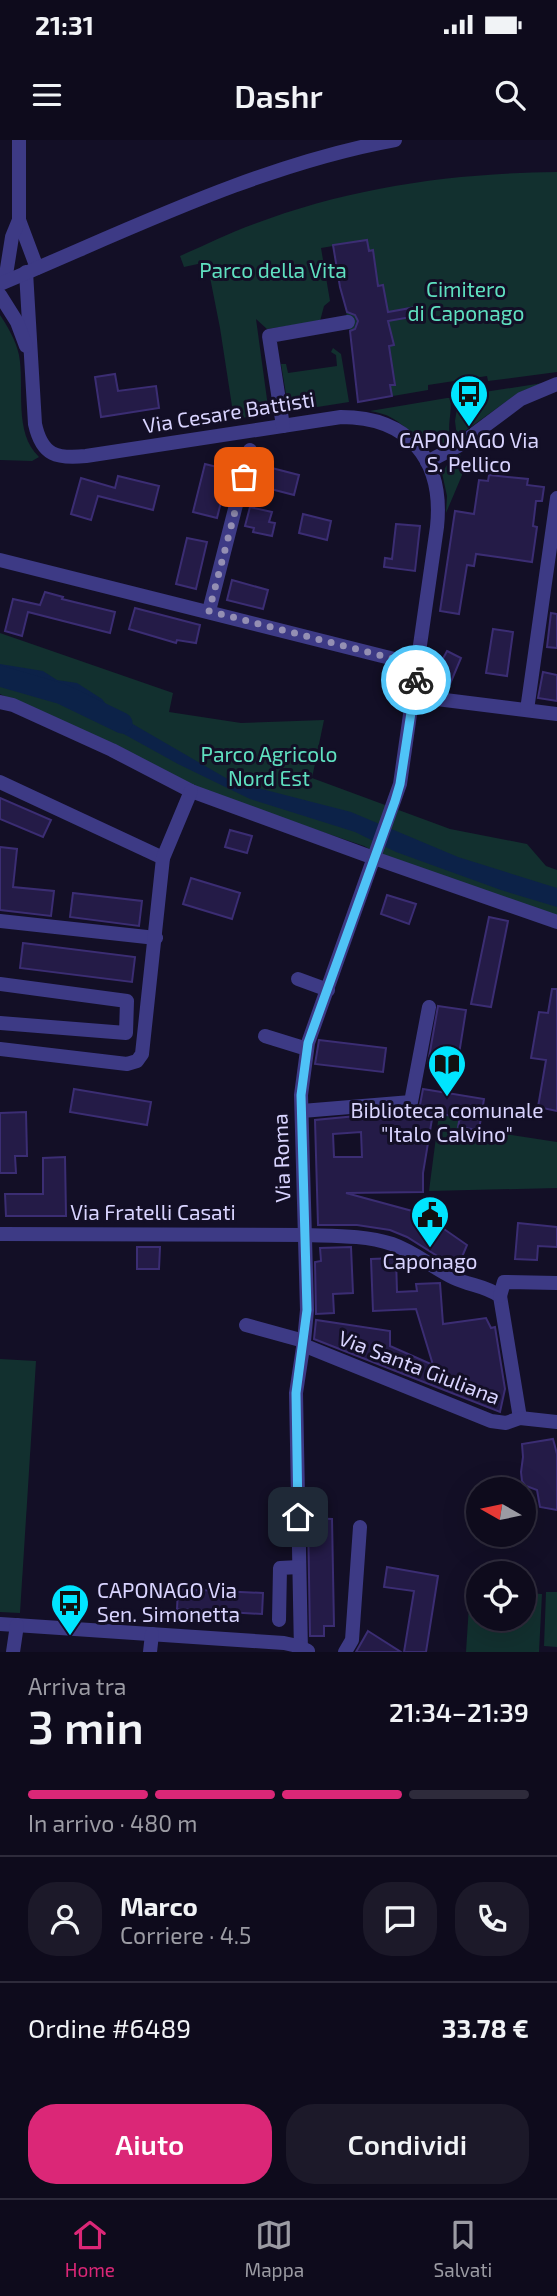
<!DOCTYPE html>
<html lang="it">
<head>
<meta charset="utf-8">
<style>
  :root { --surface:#0e0b1c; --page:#1c1929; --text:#f1f3f6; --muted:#9b9ba3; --line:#2e2b3b; --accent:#db2777 }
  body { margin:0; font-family:"Exo 2",sans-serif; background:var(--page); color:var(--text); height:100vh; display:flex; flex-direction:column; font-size:26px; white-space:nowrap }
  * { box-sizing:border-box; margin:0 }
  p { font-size:23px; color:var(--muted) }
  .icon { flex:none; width:38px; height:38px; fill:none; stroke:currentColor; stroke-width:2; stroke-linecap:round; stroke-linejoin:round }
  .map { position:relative; height:1512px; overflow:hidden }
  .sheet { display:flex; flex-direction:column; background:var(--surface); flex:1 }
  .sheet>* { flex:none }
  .needle { width:46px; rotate:279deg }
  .buttons { position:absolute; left:466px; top:1337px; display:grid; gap:14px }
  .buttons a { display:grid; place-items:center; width:70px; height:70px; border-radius:50%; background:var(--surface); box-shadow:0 7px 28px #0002,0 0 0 2px var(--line); font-size:35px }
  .pin { position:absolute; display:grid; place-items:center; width:60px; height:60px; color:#fff; margin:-30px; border-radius:14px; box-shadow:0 4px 10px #0006 }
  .courier { position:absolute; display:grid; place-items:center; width:70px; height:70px; margin:-35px; border:5px solid #4fc3f7; border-radius:50%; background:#fff; color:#222; box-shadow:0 2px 9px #0007 }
  .head em { font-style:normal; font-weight:600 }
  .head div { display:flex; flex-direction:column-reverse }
  .head { display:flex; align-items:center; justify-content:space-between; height:119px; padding:0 28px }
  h1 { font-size:46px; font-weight:600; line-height:52px }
  .bar { display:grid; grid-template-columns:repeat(4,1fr); gap:10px 7px; align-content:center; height:84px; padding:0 28px }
  .bar i { height:9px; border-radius:5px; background:var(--line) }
  .bar .on { background:var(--accent) }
  .bar p { grid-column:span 4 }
  .line { display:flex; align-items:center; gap:18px; padding:0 28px; border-top:2px solid var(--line) }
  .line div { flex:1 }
  .round { display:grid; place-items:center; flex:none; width:74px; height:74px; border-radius:28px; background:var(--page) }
  .primary-button { display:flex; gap:14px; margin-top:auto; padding:14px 28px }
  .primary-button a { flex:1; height:80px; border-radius:28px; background:var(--accent); color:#fff; font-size:28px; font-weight:600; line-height:80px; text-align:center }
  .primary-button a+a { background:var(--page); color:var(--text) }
  .status { display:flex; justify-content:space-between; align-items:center; height:49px; padding:0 35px; background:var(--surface); direction:ltr }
  .status svg { height:19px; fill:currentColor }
  header { display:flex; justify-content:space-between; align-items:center; height:91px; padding:0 28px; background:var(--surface); font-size:32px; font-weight:600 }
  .tab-bar { display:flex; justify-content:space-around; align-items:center; height:98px; border-top:2px solid var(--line); background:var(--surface); font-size:19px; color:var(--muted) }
  .tab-bar a { display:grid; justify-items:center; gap:4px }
  .tab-bar .on { color:var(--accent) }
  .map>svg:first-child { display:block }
  .green { fill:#12302f }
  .water { fill:#0c2248 }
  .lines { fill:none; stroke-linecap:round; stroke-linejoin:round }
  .river { stroke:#0c2248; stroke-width:21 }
  .building { fill:#241b47; stroke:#3b2d73; stroke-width:2; fill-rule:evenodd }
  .minor { stroke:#3d3a85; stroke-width:14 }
  .done { stroke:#948fb3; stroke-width:7; stroke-dasharray:0 12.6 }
  .route { stroke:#4fc3f7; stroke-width:9 }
  .labels { text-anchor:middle; stroke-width:6; stroke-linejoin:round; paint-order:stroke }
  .park-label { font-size:21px; fill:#5fe0c0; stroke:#130f26 }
  .street-label { font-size:21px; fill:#d9d4ff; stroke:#130f26 }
  .poi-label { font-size:21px; fill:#d9d4ff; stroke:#130f26 }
</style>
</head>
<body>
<div class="status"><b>21:31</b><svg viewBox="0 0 49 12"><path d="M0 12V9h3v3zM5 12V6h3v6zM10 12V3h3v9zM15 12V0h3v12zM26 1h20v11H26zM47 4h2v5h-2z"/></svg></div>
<header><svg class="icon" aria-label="menu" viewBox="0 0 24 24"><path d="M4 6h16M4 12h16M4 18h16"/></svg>Dashr<svg class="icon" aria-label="search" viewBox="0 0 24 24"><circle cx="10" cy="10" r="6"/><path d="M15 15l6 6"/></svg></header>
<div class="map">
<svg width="557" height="1512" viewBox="0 0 557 1512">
  <rect width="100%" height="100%" fill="#130f26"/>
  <g class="green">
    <path d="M557 32V232L488 241 487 236 428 245V250L358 262 349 187 333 106 321 108 330 161 324 166 320 181 267 189 256 179 269 274 234 279 220 188 207 122 184 127 180 116C205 105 229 93 254 84 351 47 454 33 557 32Z"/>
    <path d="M0 175C8 187 16 201 19 215 25 248 13 292 39 317L32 321 0 320Z"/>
    <path d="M333 208 341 214 349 262 292 271 288 266 281 224H286L288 233 337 226 336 215 331 212Z"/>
    <path d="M543 243 518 253 457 297 455 281 459 256Z"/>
    <path d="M447 258H450C453 272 446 285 451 300 425 314 412 289 392 278 385 274 377 272 370 271Z"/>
    <path d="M460 314 465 328 446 373 447 356 442 333 450 320Z"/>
    <path d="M0 493 173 553 169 572 241 583 324 580 312 638 450 689 527 704 546 726 557 730V776L390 720 364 706 204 652 0 554Z"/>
    <path d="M439 974 460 977 459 987 557 1002V1048L429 1051Z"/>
    <path d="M0 1219 36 1221 20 1473 0 1472Z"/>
    <path d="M470 1450H478V1479H523V1453L542 1454 539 1512H466Z"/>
    <path d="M546 1452H557V1507L544 1506Z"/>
  </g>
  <path class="water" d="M0 524 43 531 57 540 77 543 102 559 112 572 231 641 351 672 458 717 557 748V767L501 750 396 712 355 692 250 659 178 624 111 587 98 570 73 561 47 544 0 539Z"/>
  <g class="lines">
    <path class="river" d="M0 536 62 554 122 583"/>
  </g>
  <g class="building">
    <path d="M367 100 369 111 373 110 378 146 383 145 388 172 416 167 417 176 388 181 394 205 389 206 395 245H390L392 256 358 262 350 191 355 189 358 181 355 175 347 172 340 147 333 105Z"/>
    <path d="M115 234 118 251 156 246 159 268 101 277 95 237Z"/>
    <path d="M205 324 229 330 217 378 193 372Z"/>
    <path d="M264 326 299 335 294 355 259 346Z"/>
    <path d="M489 335 528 339 527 345 544 347 542 361H536L533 386 537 387 532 422 476 414 474 426 467 425 459 474 440 471 455 371 474 374 479 340 488 341Z"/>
    <path d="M118 336 159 346 153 370 98 356 91 380 71 374 81 338 115 348Z"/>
    <path d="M250 367 272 372 269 382 275 383 272 396 253 392 254 388 245 386Z"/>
    <path d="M303 374 331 381 327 400 299 393Z"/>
    <path d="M396 384 420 386 415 431 384 427 385 418 392 419Z"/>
    <path d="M187 398 207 402 196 449 176 444Z"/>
    <path d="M232 440 268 450 263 469 227 460Z"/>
    <path d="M45 452 63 457 62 459 115 472 110 493 28 472 22 496 5 491 13 459 40 465Z"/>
    <path d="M135 468 200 485 196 503 177 500 176 503 129 489Z"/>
    <path d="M551 473 557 474V508L547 507Z"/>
    <path d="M493 489 513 492 507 536 486 533Z"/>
    <path d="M447 511 461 518 450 544 435 540 439 526Z"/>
    <path d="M543 532 557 535V561L538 558Z"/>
    <path d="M0 658 51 680 43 697 0 679Z"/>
    <path d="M230 690 252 696 247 713 225 707Z"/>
    <path d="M0 707 17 709 13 747 54 751 51 776 0 770Z"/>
    <path d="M191 738 240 753 232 779 183 764Z"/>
    <path d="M73 753 142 761 139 786 70 777Z"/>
    <path d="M387 755 416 764 409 784 381 774Z"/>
    <path d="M489 777 508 781 491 867 471 864Z"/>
    <path d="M23 803 135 817 132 842 20 828Z"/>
    <path d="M552 849H557V971L538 967 546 920 531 918 539 872 548 873Z"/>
    <path d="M438 866 466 870 457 927 428 923Z"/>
    <path d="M319 900 386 908 383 932 315 924Z"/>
    <path d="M74 949 151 962 147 985 70 972Z"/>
    <path d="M423 949 484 959 479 990 458 987 460 977 433 973 423 1033V1052L346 1053 416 1072 431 1080 467 1105 459 1124 439 1117 407 1097 390 1090 357 1085H318L315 980 419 970ZM361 992 362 1017H334L333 994Z"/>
    <path d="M26 972 27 1016H15L16 1033H0V973Z"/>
    <path d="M65 1017 66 1076H6L5 1054H43V1018Z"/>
    <path d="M518 1083 557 1087V1107L538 1106 537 1120 515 1119Z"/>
    <path d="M137 1107H160L159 1129H137Z"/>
    <path d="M351 1107 353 1153 333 1154 334 1173 316 1174 315 1122 321 1121 320 1108Z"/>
    <path d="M396 1118 397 1152 417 1151 416 1144 440 1143 443 1184 486 1178 491 1188 495 1187 505 1249 500 1272 314 1199 316 1180 390 1191V1206L433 1225 416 1169 373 1171 371 1119Z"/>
    <path d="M553 1299 557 1314V1370L540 1367 537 1350 526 1346 522 1341 521 1332 523 1317 522 1304Z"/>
    <path d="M308 1378 332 1379 334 1486H324V1496H310Z"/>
    <path d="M387 1427 438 1436 426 1512H404L414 1451 384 1447Z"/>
    <path d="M178 1449 263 1453 262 1474 177 1469Z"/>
    <path d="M368 1491 401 1512H356Z"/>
  </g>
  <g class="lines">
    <g class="minor">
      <path d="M19 80 37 128"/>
      <path d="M26 132 35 284C42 316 57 319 86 316L341 277C409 277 444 320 437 387L400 644 308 903 301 955 307 1170 304 1201 296 1253 301 1512"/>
      <path d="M5 141 12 97 19 80V0"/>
      <path d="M0 144C129 90 258 25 395 0"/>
      <path d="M0 155 17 182 26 206"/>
      <path d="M283 286 269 196 348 182"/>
      <path d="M427 322 458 306 521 259 557 244"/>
      <path d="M0 420 418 525"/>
      <path d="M209 471 250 310"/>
      <path d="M413 556 557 574"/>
      <path d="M0 562 13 565 112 610 191 651 374 718 557 782"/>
      <path d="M527 570 557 358"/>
      <path d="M0 642 163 718"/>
      <path d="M0 781 156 798"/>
      <path d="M298 839 328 850"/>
      <path d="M0 844 127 861 126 893 0 883"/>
      <path d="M265 896 307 909"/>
      <path d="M0 909 127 924 137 921 142 914 163 718 191 651"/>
      <path d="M302 971 411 962 429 867"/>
      <path d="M0 1094 306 1095C334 1096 365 1095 392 1104 415 1112 433 1128 454 1138 471 1146 483 1145 500 1156L520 1278"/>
      <path d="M500 1156 504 1142 557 1143"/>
      <path d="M246 1185 304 1201"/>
      <path d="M303 1205 491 1281 506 1283 520 1278 557 1282"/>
      <path d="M279 1480 280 1428 299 1427"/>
      <path d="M0 1484 284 1503 298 1506 308 1511"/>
      <path d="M13 1512 17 1485"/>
      <path d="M150 1512 152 1494"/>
      <path d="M345 1512 352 1500 360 1387"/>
    </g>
  </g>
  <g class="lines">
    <path class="done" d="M244 337 209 471 418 525 416 540"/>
    <path class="route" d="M298 1377 296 1253 307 1170 301 955 308 903 395 661 400 644 416 540"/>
  </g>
  <defs>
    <symbol id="bus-pin" viewBox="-11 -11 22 30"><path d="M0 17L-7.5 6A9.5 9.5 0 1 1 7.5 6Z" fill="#00e5ff" stroke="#130f26"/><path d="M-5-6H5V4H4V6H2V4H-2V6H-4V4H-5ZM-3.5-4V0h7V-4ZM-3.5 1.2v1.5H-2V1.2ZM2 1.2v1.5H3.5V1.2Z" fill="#111"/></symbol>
    <symbol id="library-pin" viewBox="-11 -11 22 30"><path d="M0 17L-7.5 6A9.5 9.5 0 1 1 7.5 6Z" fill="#00e5ff" stroke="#130f26"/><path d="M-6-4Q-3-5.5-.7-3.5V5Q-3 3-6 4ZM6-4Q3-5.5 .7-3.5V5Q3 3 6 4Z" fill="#111"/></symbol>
    <symbol id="civic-pin" viewBox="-11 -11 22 30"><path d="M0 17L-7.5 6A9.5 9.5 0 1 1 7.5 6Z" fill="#00e5ff" stroke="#130f26"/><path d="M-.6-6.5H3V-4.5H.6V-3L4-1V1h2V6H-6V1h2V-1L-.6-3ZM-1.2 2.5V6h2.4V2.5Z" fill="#111"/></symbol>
  </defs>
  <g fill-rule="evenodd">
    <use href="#bus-pin" x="447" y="232" width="44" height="60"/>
    <use href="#library-pin" x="425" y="902" width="44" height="60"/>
    <use href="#civic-pin" x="408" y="1053" width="44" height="60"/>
    <use href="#bus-pin" x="48" y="1441" width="44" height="60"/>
  </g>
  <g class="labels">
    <g class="park-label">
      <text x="273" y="138">Parco della Vita</text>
      <text x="466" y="157">Cimitero<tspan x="466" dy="24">di Caponago</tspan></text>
      <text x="269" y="622">Parco Agricolo<tspan x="269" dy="24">Nord Est</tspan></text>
    </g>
    <g class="street-label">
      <text transform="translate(229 273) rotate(-9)" y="7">Via Cesare Battisti</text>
      <text transform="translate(282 1018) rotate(-92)" y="7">Via Roma</text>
      <text x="153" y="1080">Via Fratelli Casati</text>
      <text transform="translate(419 1228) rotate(21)" y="7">Via Santa Giuliana</text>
    </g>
    <g class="poi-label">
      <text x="469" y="308">CAPONAGO Via<tspan x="469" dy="24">S. Pellico</tspan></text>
      <text x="447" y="978">Biblioteca comunale<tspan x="447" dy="24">"Italo Calvino"</tspan></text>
      <text x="430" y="1129">Caponago</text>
      <text x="97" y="1458" text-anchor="start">CAPONAGO Via<tspan x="97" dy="24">Sen. Simonetta</tspan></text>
    </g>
  </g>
</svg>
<div class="buttons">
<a><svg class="needle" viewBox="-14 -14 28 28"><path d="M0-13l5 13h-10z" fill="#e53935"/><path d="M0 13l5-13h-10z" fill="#9b9ba3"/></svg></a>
<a><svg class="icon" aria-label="locate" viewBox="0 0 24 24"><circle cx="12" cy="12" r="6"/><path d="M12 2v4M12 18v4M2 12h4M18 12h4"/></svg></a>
</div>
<div class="pin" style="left:244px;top:337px;background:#ea580c"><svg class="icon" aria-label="bag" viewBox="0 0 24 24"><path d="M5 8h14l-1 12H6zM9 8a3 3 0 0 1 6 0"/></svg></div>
<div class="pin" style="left:298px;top:1377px;background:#1f2937"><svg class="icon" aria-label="home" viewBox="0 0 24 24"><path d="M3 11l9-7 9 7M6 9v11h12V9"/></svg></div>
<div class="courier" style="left:416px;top:540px"><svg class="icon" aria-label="bike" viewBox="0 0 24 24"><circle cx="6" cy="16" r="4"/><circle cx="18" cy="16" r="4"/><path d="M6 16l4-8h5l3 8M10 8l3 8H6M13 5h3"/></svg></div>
</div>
<section class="sheet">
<div class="head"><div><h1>3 min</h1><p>Arriva tra</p></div><em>21:34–21:39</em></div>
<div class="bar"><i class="on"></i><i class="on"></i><i class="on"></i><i></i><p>In arrivo · 480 m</p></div>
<div class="line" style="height:126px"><a class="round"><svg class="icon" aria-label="person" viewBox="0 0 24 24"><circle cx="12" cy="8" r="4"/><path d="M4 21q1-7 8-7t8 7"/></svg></a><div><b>Marco</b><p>Corriere · 4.5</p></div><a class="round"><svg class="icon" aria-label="chat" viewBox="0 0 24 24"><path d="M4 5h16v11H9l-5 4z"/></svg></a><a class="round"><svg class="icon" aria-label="phone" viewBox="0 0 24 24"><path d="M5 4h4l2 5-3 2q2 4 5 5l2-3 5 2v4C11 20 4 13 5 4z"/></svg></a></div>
<div class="line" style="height:91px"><div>Ordine #6489</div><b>33.78 €</b></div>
<div class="primary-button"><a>Aiuto</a><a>Condividi</a></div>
</section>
<nav class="tab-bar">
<a class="on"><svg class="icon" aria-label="home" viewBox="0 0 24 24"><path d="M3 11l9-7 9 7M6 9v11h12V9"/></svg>Home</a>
<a><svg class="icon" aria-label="map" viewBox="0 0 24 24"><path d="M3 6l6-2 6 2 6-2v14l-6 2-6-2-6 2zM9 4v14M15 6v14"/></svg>Mappa</a>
<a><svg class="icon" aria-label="saved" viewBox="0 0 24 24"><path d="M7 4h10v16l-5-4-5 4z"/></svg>Salvati</a>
</nav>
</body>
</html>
